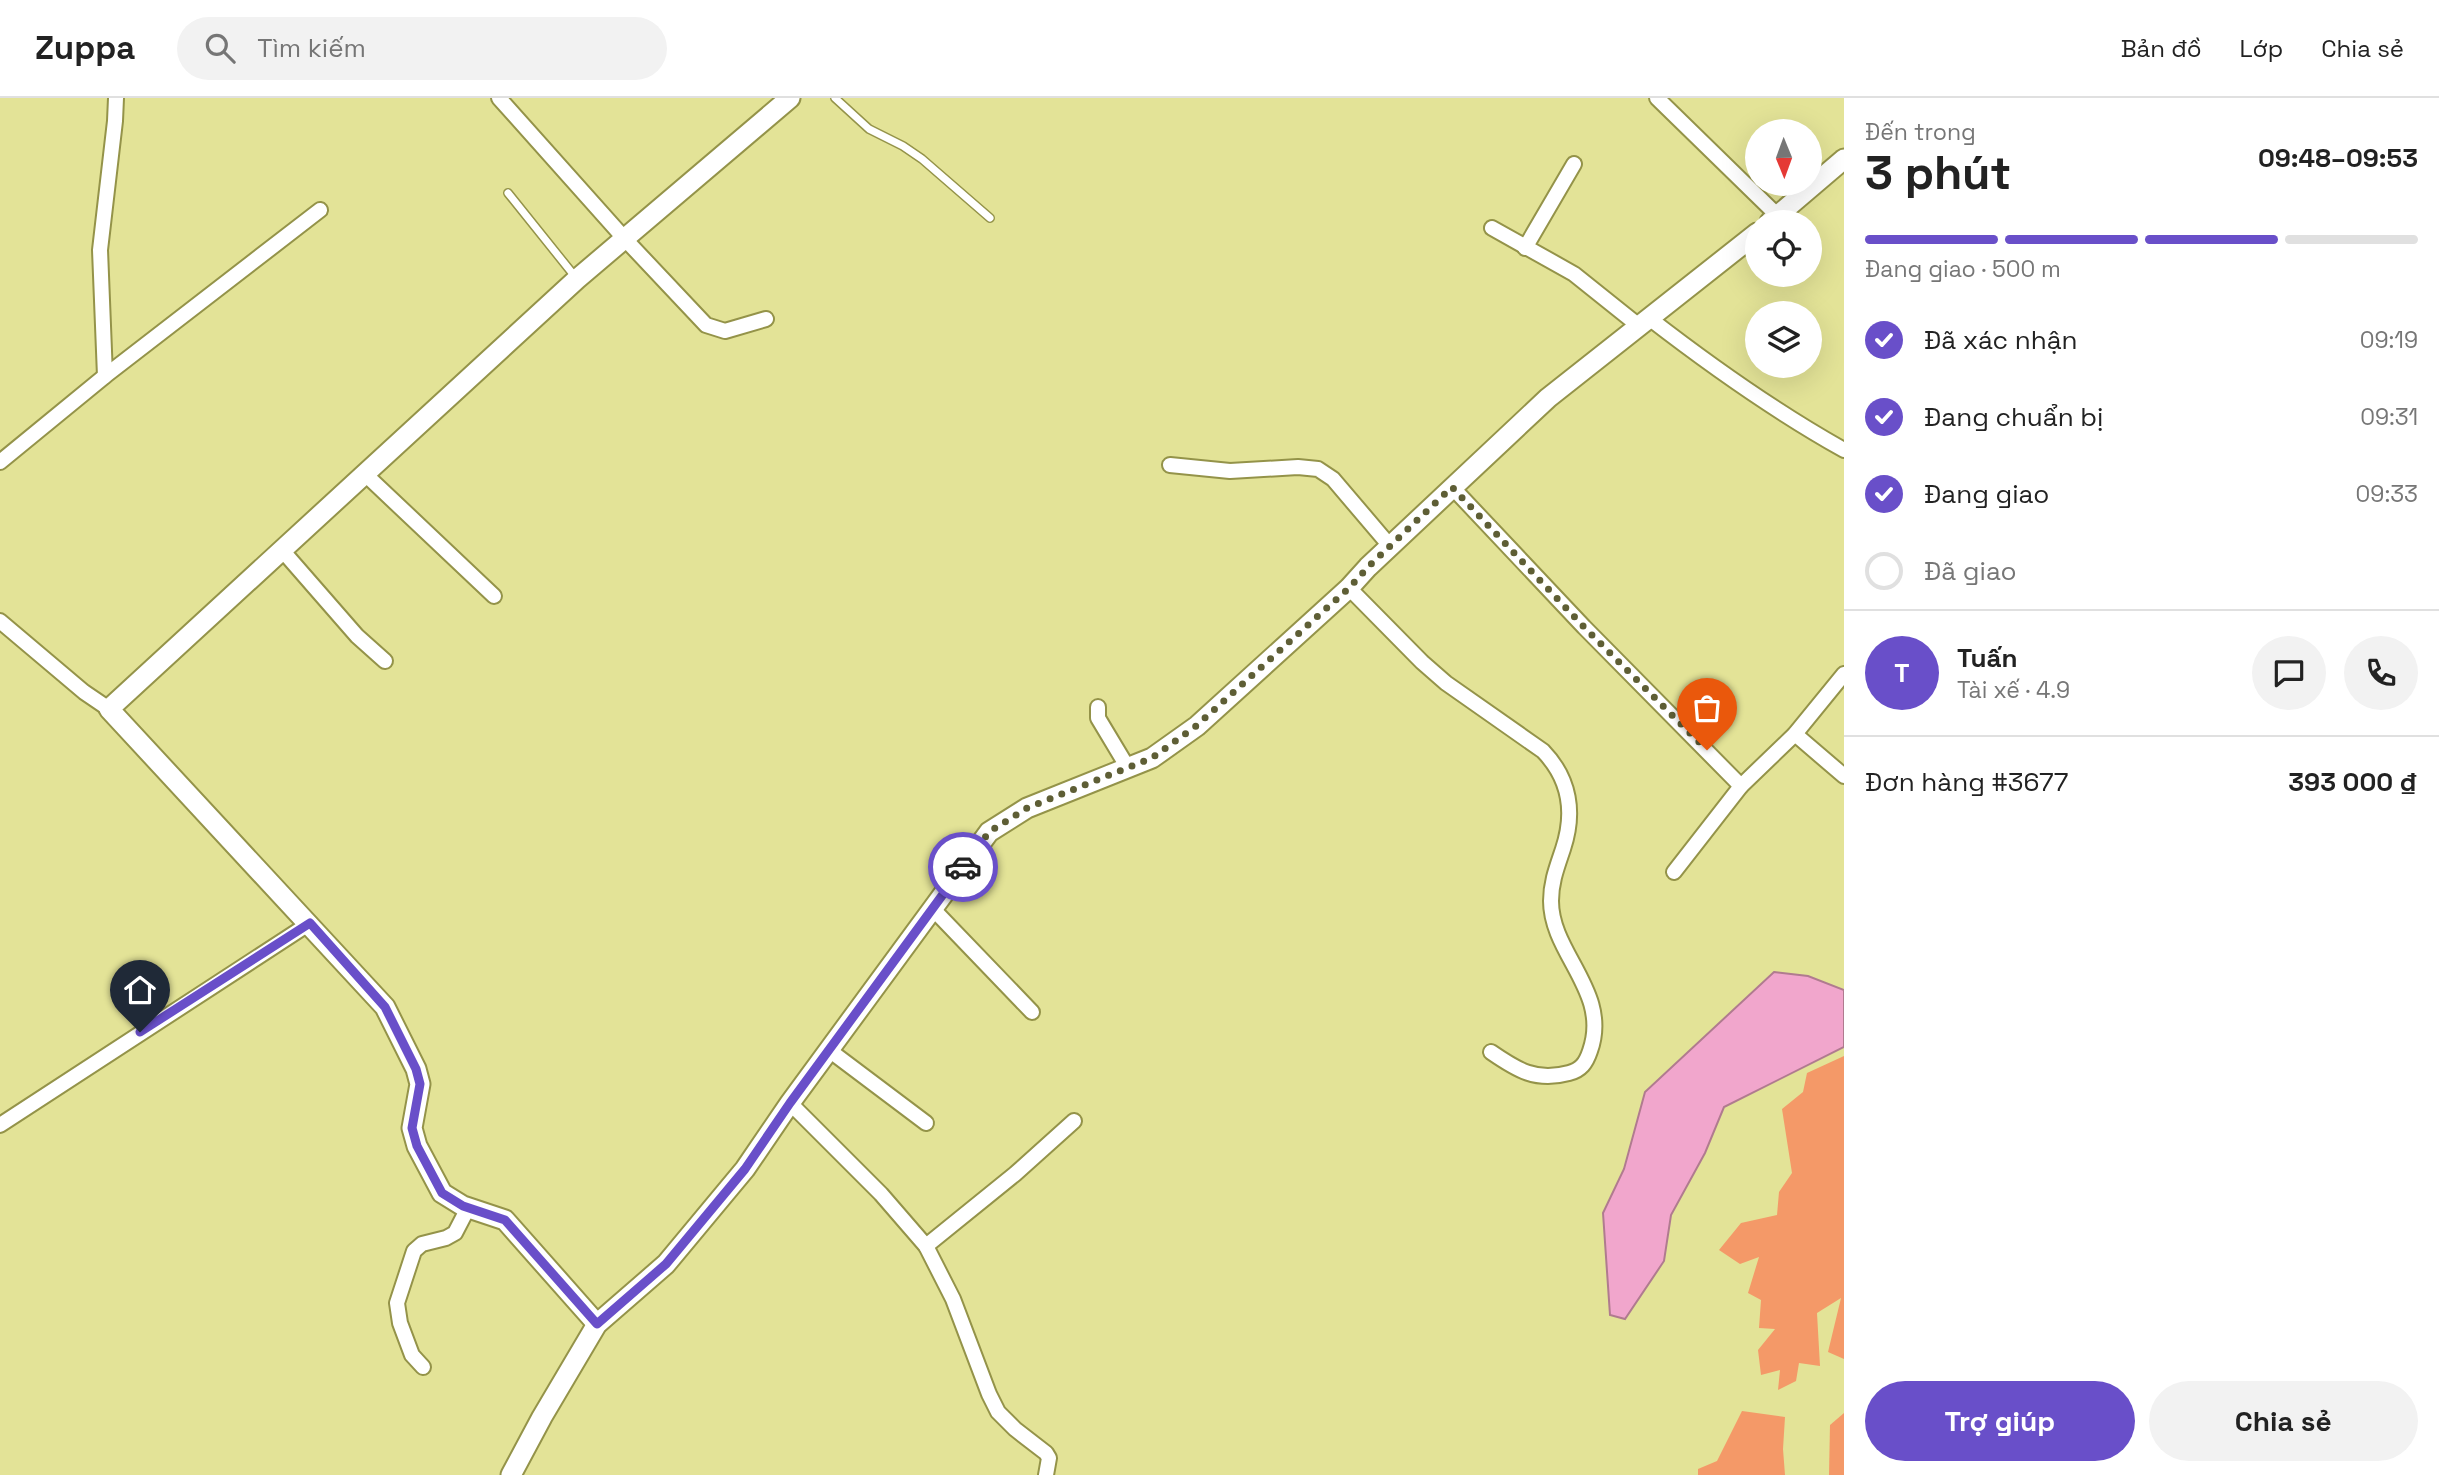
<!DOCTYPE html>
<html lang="vi">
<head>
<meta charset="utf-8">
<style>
  :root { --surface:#fff; --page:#f2f2f2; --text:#222; --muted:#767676; --line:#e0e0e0; --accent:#694fc9 }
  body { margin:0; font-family:"Space Grotesk",sans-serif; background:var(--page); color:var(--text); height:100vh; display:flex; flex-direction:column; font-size:26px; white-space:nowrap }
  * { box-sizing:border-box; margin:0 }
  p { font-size:23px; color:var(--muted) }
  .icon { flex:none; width:38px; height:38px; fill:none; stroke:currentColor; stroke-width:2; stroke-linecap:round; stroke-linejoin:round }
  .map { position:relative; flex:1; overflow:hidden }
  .sheet { display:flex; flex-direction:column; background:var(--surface); width:595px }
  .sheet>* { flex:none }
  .needle { width:46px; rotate:179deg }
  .buttons { position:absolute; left:1745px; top:21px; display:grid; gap:14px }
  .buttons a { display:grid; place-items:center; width:77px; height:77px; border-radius:50%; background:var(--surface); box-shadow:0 7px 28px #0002; font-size:35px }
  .pin { position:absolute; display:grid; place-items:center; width:60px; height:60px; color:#fff; margin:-72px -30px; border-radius:50% 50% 50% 0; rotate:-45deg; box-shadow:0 0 7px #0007 }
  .pin .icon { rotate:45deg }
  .courier { position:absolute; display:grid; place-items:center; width:70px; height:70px; margin:-35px; border:5px solid #694fc9; border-radius:50%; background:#fff; color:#222; box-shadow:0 2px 9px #0007 }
  .headline em { font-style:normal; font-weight:700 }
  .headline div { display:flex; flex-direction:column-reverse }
  .headline { display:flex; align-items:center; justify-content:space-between; height:119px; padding:0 21px }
  h1 { font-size:46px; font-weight:700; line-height:52px }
  .bar { display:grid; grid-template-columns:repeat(4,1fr); gap:10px 7px; align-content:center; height:84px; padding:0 21px }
  .bar i { height:9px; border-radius:5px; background:var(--line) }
  .bar .active { background:var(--accent) }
  .bar p { grid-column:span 4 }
  .line { display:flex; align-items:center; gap:18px; padding:0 21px; border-top:2px solid var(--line) }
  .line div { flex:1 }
  .round { display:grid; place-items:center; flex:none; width:74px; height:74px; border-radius:37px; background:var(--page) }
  ol { padding:0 21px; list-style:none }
  li { display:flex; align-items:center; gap:21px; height:77px }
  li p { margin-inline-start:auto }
  li .icon { padding:7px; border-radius:50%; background:var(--accent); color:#fff; stroke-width:4 }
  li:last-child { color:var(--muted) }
  li i { width:38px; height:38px; border:4px solid var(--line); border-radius:50% }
  .primary-button { display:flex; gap:14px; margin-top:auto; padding:14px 21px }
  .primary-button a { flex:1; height:80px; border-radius:42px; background:var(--accent); color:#fff; font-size:28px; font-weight:700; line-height:80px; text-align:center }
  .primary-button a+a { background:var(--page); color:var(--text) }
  header { display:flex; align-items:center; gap:42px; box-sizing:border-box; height:98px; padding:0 35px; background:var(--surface); border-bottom:2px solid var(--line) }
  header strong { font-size:33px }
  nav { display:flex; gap:38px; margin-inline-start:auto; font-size:24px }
  .search { width:490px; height:63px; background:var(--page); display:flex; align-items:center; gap:18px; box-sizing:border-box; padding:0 24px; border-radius:38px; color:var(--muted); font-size:26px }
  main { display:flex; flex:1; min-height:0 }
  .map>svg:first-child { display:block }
  .green { fill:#f49968 }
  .water { fill:#f1a6cc; stroke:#b07b8f; stroke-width:2 }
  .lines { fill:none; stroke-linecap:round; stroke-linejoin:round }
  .lane-casing { stroke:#949349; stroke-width:10 }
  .street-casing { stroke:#949349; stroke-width:18 }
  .secondary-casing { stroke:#949349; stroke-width:23 }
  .lane { stroke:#fff; stroke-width:7 }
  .street { stroke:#fff; stroke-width:14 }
  .secondary { stroke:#fff; stroke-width:19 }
  .done { stroke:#5e5e35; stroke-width:7; stroke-dasharray:0 12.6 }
  .route { stroke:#694fc9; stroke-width:9 }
</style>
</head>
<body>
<header>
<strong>Zuppa</strong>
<div class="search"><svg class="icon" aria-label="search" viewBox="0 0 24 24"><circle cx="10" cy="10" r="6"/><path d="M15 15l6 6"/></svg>Tìm kiếm</div>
<nav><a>Bản đồ</a><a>Lớp</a><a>Chia sẻ</a></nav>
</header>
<main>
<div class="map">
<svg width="1844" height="1377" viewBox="0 0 1844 1377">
  <rect width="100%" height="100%" fill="#e3e397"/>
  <g class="green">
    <path d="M1844 958V1261L1828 1254 1841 1200 1817 1215 1820 1268 1799 1265 1796 1283 1778 1292 1780 1272 1761 1277 1758 1252 1775 1231 1759 1230 1761 1202 1748 1195 1759 1159 1740 1166 1719 1152 1741 1125 1777 1117 1779 1094 1792 1075 1782 1011 1803 994 1807 975Z"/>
    <path d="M1742 1313 1785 1319 1783 1351 1785 1377H1698V1371L1717 1363Z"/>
    <path d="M1844 1315V1377H1829L1830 1327Z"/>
  </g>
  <path class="water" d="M1774 874 1808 878 1844 892V949L1724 1009 1705 1055 1671 1117 1664 1163 1625 1221 1610 1217 1603 1115 1624 1071 1645 994Z"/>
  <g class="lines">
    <defs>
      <g id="lane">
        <path d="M835 0 869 31 903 48 922 61 990 120"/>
        <path d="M508 95 577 181"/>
      </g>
      <g id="street">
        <path d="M499 0 624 140 706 227 725 233 766 221"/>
        <path d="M1657 0 1778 118"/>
        <path d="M1492 130 1574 176 1639 228"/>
        <path d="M1525 150 1574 66"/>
        <path d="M1649 220C1711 268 1776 314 1844 352"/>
        <path d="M105 278 100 152 115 23 116 0"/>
        <path d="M0 364 105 278 320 112"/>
        <path d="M1170 367 1230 373 1298 369 1318 371 1333 381 1390 448"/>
        <path d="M365 376 494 498"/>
        <path d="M1452 389 1584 529 1741 688"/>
        <path d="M282 452 357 538 385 563"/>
        <path d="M1349 490 1422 564 1446 585 1543 653C1570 681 1575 715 1563 751 1557 769 1551 784 1551 803 1551 856 1611 894 1590 953 1586 965 1581 972 1569 975 1536 984 1517 972 1491 954"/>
        <path d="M0 523 84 594 109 611"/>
        <path d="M1098 609V620L1128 670"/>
        <path d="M1795 636 1844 678"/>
        <path d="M1674 774 1741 688 1795 636 1844 576"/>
        <path d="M933 811 1032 914"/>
        <path d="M829 952 926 1025"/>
        <path d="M790 1005 881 1096 926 1148 953 1201 989 1296 998 1314 1015 1331 1046 1355 1049 1360 1046 1377"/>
        <path d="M0 1027 310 825"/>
        <path d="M926 1148 1015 1076 1074 1023"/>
        <path d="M423 1269 412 1257 400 1225 397 1205 414 1153 422 1146 446 1140 455 1135 468 1110"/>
      </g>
      <g id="secondary">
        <path d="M1770 124 1844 61"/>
        <path d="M597 1226 505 1122 463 1108 442 1095 417 1048 412 1030 420 986 416 971 385 909 109 611 577 181 790 0"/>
        <path d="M511 1377 542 1319 597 1226 666 1166 745 1071 790 1005 989 734 1027 710 1152 660 1197 628 1349 490 1368 469 1548 300 1757 135"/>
      </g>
    </defs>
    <use href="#lane" class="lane-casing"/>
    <use href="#street" class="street-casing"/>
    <use href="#secondary" class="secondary-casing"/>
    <use href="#lane" class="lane"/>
    <use href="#street" class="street"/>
    <use href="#secondary" class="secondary"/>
  </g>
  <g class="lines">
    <path class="done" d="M963 769 989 734 1027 710 1152 660 1196 628 1349 490 1368 469 1452 389 1584 529 1707 652"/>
    <path class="route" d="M140 934 310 825 385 909 416 971 420 986 412 1030 417 1048 442 1095 463 1108 505 1122 597 1226 666 1166 745 1071 790 1005 963 769"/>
  </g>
</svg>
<div class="buttons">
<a><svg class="needle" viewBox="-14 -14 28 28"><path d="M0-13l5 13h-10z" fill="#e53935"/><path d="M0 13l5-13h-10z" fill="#767676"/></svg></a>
<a><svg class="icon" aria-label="locate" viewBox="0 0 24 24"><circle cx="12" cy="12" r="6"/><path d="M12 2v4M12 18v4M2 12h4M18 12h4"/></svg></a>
<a><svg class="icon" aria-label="layers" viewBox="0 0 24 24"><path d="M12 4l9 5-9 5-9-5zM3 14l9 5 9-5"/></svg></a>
</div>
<div class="pin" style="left:1707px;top:652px;background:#ea580c"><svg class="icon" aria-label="bag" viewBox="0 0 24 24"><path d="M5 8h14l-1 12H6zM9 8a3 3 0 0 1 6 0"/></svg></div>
<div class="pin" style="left:140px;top:934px;background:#1f2937"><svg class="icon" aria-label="home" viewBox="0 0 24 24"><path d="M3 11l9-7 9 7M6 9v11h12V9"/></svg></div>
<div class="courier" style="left:963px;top:769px"><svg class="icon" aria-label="car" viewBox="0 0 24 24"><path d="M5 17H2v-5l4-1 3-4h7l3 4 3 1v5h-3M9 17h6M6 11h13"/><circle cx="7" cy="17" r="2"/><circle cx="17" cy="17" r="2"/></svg></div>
</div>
<section class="sheet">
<div class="headline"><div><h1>3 phút</h1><p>Đến trong</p></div><em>09:48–09:53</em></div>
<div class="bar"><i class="active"></i><i class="active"></i><i class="active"></i><i></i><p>Đang giao · 500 m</p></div>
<ol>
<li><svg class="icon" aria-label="check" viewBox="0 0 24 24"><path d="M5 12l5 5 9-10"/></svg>Đã xác nhận<p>09:19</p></li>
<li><svg class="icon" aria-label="check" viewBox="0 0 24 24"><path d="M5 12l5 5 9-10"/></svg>Đang chuẩn bị<p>09:31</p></li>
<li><svg class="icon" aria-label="check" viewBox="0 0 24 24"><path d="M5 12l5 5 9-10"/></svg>Đang giao<p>09:33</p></li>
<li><i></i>Đã giao</li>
</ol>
<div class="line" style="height:126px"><b class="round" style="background:var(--accent);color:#fff">T</b><div><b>Tuấn</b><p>Tài xế · 4.9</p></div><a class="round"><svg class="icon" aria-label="chat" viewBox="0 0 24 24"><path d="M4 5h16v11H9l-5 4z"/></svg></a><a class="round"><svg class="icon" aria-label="phone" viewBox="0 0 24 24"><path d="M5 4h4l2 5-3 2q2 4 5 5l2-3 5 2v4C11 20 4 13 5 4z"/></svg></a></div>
<div class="line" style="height:91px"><div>Đơn hàng #3677</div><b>393 000 ₫</b></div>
<div class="primary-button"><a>Trợ giúp</a><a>Chia sẻ</a></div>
</section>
</main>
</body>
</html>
